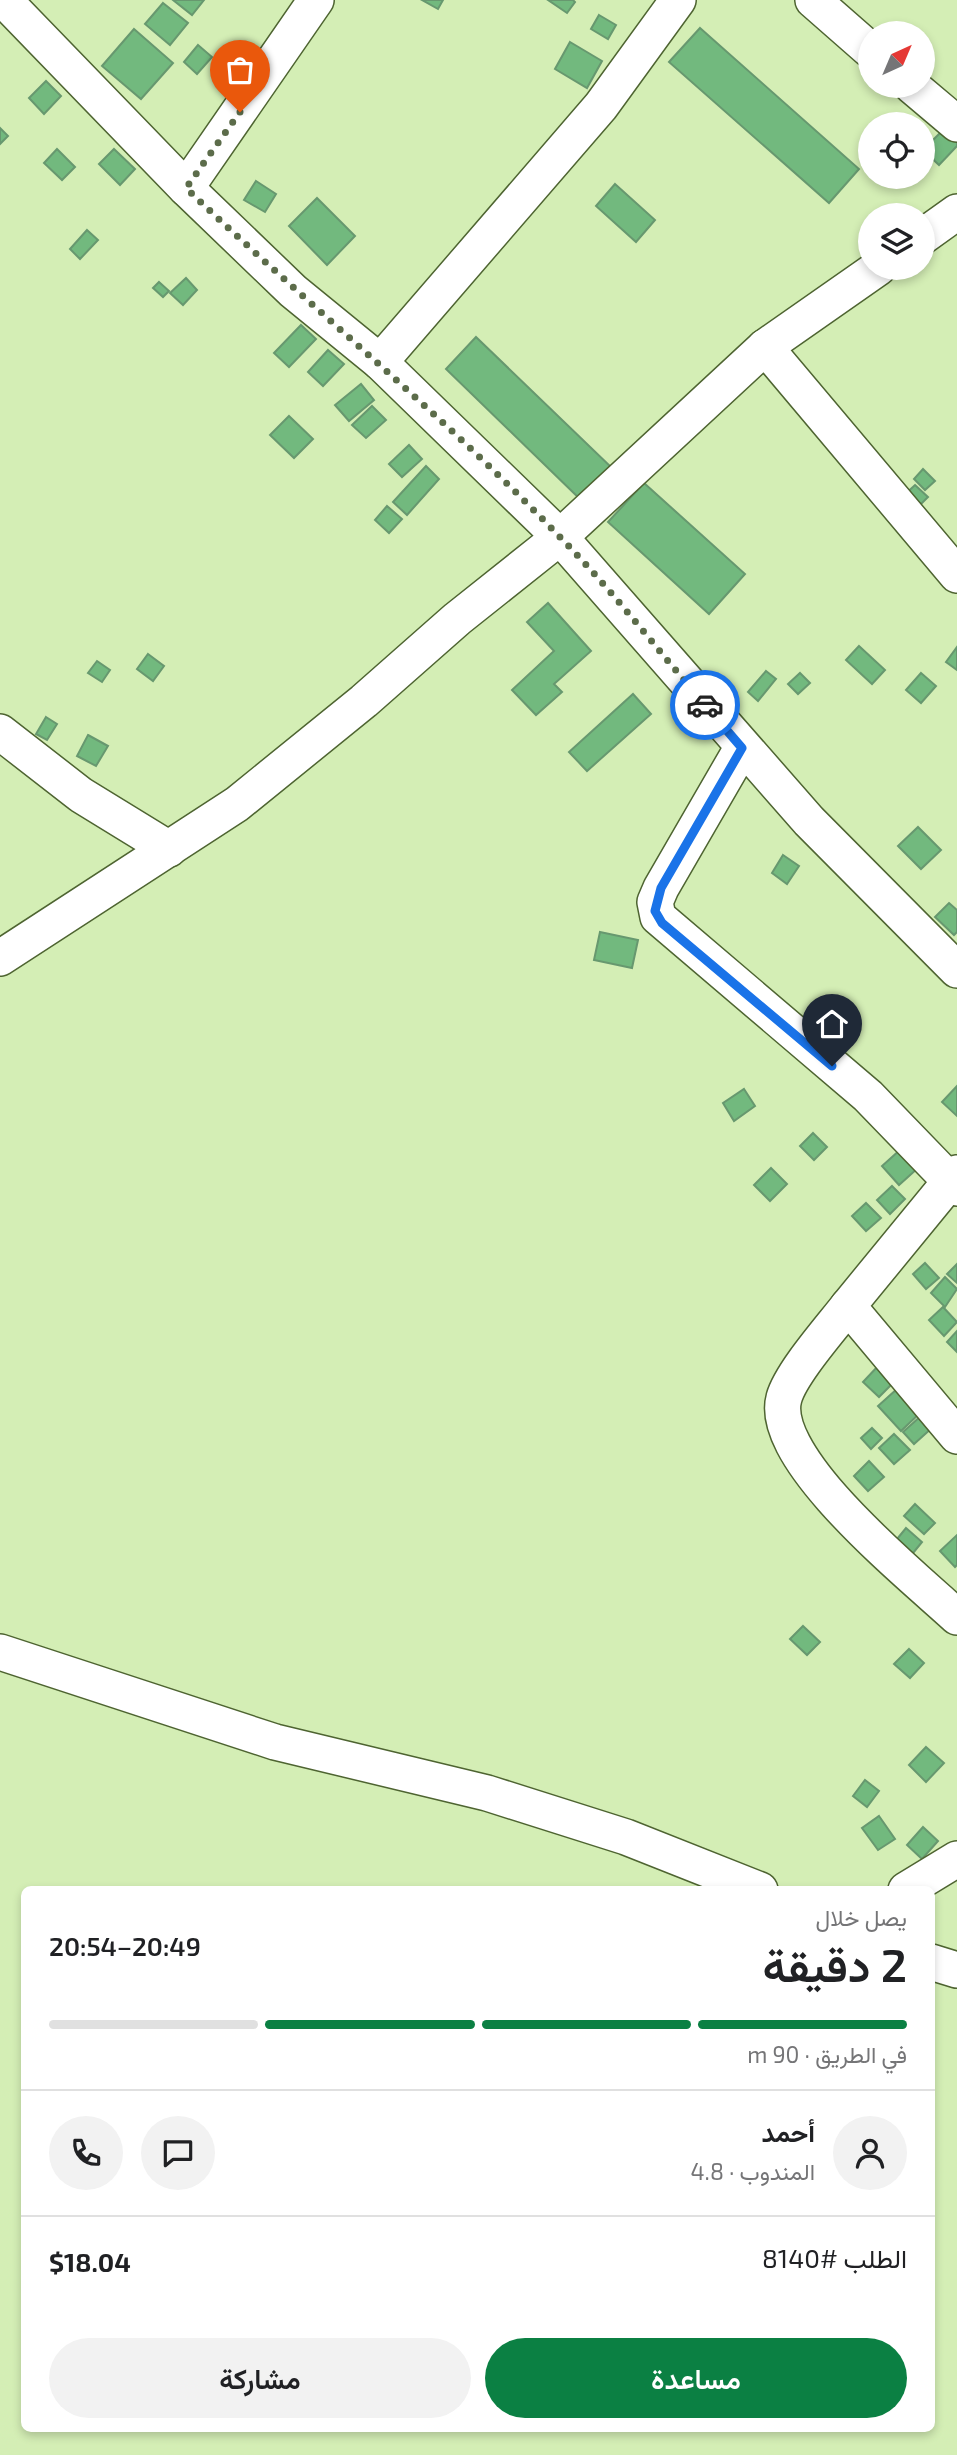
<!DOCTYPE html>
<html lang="ar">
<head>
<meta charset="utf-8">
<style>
  :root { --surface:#fff; --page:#f2f2f2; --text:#202124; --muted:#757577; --line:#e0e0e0; --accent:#0b8043 }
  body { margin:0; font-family:"Exo 2",Vazirmatn,sans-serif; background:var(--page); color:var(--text); direction:rtl; height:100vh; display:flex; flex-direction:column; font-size:26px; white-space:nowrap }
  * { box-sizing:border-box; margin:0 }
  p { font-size:23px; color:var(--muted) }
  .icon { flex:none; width:38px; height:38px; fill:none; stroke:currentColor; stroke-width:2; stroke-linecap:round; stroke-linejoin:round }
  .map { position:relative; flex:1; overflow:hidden; direction:ltr }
  .side { position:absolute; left:21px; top:1886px; width:914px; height:546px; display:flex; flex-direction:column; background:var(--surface); border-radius:10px; box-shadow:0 4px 10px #0003; direction:rtl }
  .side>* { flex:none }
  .needle { width:46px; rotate:44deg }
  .buttons { position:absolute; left:858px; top:21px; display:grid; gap:14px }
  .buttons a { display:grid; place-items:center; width:77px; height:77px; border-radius:50%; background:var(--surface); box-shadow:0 4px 10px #0003; font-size:35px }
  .pin { position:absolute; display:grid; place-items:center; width:60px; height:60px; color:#fff; margin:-72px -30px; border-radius:50% 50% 50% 0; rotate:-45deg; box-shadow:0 0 7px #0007 }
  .pin .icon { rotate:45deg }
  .courier { position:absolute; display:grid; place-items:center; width:70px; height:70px; margin:-35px; border:5px solid #1a73e8; border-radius:50%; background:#fff; color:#222; box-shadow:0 2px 9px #0007 }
  .overview em { font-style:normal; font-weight:600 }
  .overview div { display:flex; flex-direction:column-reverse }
  .overview { display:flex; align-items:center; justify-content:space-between; height:119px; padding:0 28px }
  h1 { font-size:46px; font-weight:600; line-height:52px }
  .bar { display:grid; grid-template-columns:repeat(4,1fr); gap:10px 7px; align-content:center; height:84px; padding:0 28px }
  .bar i { height:9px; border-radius:5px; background:var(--line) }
  .bar .selected { background:var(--accent) }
  .bar p { grid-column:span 4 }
  .line { display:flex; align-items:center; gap:18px; padding:0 28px; border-top:2px solid var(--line) }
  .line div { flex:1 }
  .round { display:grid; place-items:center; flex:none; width:74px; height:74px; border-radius:37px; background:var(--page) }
  .primary-button { display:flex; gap:14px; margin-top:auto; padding:14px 28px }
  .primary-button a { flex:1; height:80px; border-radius:42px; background:var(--accent); color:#fff; font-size:28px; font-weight:600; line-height:80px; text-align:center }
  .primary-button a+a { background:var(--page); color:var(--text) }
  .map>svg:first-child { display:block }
  .building { fill:#72b97e; stroke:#67986f; stroke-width:2 }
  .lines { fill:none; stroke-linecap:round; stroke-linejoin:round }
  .minor-casing { stroke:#4e6431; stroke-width:38 }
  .minor { stroke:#fff; stroke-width:35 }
  .done { stroke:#5c6c4a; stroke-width:7; stroke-dasharray:0 12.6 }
  .route { stroke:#1a73e8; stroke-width:9 }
</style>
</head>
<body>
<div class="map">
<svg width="957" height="2455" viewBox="0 0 957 2455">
  <rect width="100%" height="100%" fill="#d4eeb5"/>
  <g class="building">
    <path d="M173 0H204L192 15Z"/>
    <path d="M422 0H443L438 9Z"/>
    <path d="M548 0H573L575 2 567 13Z"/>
    <path d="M163 3 188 23 170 45 145 24Z"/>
    <path d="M599 15 616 25 608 39 591 29Z"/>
    <path d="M700 28 859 169 829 203 669 62Z"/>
    <path d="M134 29 173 63 141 99 102 66Z"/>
    <path d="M570 42 602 61 587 88 555 69Z"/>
    <path d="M198 45 212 57 197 74 184 62Z"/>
    <path d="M46 81 61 96 44 114 29 98Z"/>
    <path d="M946 127 957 138V146L939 165 923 150Z"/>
    <path d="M0 128 8 136 0 144Z"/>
    <path d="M57 149 75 167 62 180 44 163Z"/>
    <path d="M114 149 135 169 120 185 99 164Z"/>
    <path d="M256 181 276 194 265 212 244 200Z"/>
    <path d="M615 184 655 220 636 242 596 206Z"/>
    <path d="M317 198 355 236 327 265 289 226Z"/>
    <path d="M87 230 98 240 80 259 70 249Z"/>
    <path d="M186 278 197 290 183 305 170 293Z"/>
    <path d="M159 282 169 291 163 297 153 288Z"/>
    <path d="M301 325 316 339 289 367 274 353Z"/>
    <path d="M476 337 612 468 581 500 446 369Z"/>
    <path d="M328 350 344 364 323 386 308 372Z"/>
    <path d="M361 384 374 400 349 421 335 405Z"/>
    <path d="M372 406 386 420 366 438 352 425Z"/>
    <path d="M289 416 313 439 294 458 270 435Z"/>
    <path d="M409 445 422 459 402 477 389 464Z"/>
    <path d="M426 466 439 479 407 515 393 502Z"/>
    <path d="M923 469 935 481 925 490 914 479Z"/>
    <path d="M644 483 745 574 709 614 608 522Z"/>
    <path d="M915 485 928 497 916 509 903 496Z"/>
    <path d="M387 506 402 519 389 533 375 520Z"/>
    <path d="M548 603 591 651 554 684 562 692 536 715 512 690 554 651 527 622Z"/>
    <path d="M859 646 885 670 872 684 846 660Z"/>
    <path d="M957 647V670L946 662Z"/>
    <path d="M148 654 164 666 153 681 137 669Z"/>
    <path d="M97 661 110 670 102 682 88 673Z"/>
    <path d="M766 671 776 679 758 701 748 692Z"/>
    <path d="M800 673 810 683 798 694 788 684Z"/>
    <path d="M921 673 936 686 921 703 906 690Z"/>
    <path d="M633 694 651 714 587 771 569 752Z"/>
    <path d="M46 717 57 724 47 740 36 734Z"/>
    <path d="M88 735 108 746 96 766 77 756Z"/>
    <path d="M918 827 941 850 921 869 898 846Z"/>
    <path d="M783 855 799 866 787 884 772 873Z"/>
    <path d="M949 903 957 910V932L954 935 935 917Z"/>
    <path d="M600 932 638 940 632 968 594 960Z"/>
    <path d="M957 1086V1116L942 1102Z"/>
    <path d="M744 1089 755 1106 734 1121 723 1103Z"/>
    <path d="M813 1133 827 1147 814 1160 800 1146Z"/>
    <path d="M901 1149 918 1168 899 1185 882 1166Z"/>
    <path d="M771 1168 787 1184 770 1201 754 1185Z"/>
    <path d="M892 1186 905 1199 890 1214 877 1200Z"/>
    <path d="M866 1203 881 1218 866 1231 852 1216Z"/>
    <path d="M925 1263 939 1278 926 1289 913 1274Z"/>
    <path d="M957 1264V1283L947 1274Z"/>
    <path d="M945 1277 957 1289 945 1307 931 1293Z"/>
    <path d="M943 1307 957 1322 944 1336 929 1320Z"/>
    <path d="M957 1331V1352L947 1342Z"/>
    <path d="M879 1365 895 1381 879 1397 863 1382Z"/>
    <path d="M897 1389 920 1413 901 1431 878 1406Z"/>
    <path d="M922 1415 933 1427 914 1444 903 1432Z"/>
    <path d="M872 1428 882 1438 871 1449 861 1438Z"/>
    <path d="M894 1434 910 1450 894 1464 879 1448Z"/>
    <path d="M869 1461 884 1477 868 1491 854 1476Z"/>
    <path d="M915 1504 935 1523 924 1534 904 1516Z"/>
    <path d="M906 1528 922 1542 909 1558 893 1544Z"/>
    <path d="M957 1535V1565L955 1567 940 1551Z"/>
    <path d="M803 1626 820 1642 807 1655 790 1639Z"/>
    <path d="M909 1649 924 1663 910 1678 894 1664Z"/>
    <path d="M926 1747 944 1763 926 1782 909 1765Z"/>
    <path d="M865 1780 879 1791 867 1807 853 1796Z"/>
    <path d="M879 1816 895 1839 878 1850 862 1828Z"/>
    <path d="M923 1827 938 1841 922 1859 907 1845Z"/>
  </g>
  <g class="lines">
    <defs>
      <g id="minor">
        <path d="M4 0 186 188 293 291 380 362 560 537 809 821 957 970"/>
        <path d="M813 0 870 50"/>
        <path d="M912 86 957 124"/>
        <path d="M186 188 316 0"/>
        <path d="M922 237 957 212"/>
        <path d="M765 347 957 575"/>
        <path d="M380 362 601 106 678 0"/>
        <path d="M0 732 81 795 169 849"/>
        <path d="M742 748 661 888 655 902 658 917 868 1096 957 1188"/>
        <path d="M0 958 237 804 364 701 457 619 560 537 765 347 878 268"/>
        <path d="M957 1173 848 1306 957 1436"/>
        <path d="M848 1306C831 1328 791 1373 784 1398 767 1459 914 1577 957 1617"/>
        <path d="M0 1652 275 1742 487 1793 626 1837 760 1890"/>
        <path d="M906 1890 957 1859"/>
        <path d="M931 1962 957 1970"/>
      </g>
    </defs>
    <use href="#minor" class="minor-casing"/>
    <use href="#minor" class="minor"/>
  </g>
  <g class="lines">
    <path class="done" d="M240 112 186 188C309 306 441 413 559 536 611 589 657 649 705 705"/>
    <path class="route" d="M705 705 742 748 661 888 655 911 662 923 832 1066"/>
  </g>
</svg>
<div class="buttons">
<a><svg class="needle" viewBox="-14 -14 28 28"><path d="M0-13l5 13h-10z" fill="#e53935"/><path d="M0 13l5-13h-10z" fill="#757577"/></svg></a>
<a><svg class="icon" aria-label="locate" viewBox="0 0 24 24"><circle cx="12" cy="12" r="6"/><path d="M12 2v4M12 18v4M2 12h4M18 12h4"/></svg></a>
<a><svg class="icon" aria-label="layers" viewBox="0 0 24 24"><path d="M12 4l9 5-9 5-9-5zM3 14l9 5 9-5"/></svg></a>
</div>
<div class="pin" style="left:240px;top:112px;background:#ea580c"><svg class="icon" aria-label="bag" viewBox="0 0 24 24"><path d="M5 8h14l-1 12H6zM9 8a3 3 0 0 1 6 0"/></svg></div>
<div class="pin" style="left:832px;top:1066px;background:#1f2937"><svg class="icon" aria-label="home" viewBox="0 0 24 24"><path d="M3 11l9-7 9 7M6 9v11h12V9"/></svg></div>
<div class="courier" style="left:705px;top:705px"><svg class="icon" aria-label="car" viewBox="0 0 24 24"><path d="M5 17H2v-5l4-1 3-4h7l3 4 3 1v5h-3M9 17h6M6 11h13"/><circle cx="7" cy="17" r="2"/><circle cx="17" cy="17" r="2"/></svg></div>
<section class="side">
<div class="overview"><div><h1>2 دقيقة</h1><p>يصل خلال</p></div><em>20:49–20:54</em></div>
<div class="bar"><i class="selected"></i><i class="selected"></i><i class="selected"></i><i></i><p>في الطريق · 90 m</p></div>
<div class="line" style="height:126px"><a class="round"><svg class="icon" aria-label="person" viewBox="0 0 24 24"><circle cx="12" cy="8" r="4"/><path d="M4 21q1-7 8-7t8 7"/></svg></a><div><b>أحمد</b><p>المندوب · 4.8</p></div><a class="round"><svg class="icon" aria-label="chat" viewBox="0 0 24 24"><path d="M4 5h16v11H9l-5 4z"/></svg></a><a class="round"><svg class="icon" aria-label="phone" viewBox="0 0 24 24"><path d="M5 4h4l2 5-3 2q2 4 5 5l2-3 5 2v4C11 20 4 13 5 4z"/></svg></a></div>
<div class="line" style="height:91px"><div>الطلب #8140</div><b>$18.04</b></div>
<div class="primary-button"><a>مساعدة</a><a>مشاركة</a></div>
</section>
</div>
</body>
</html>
